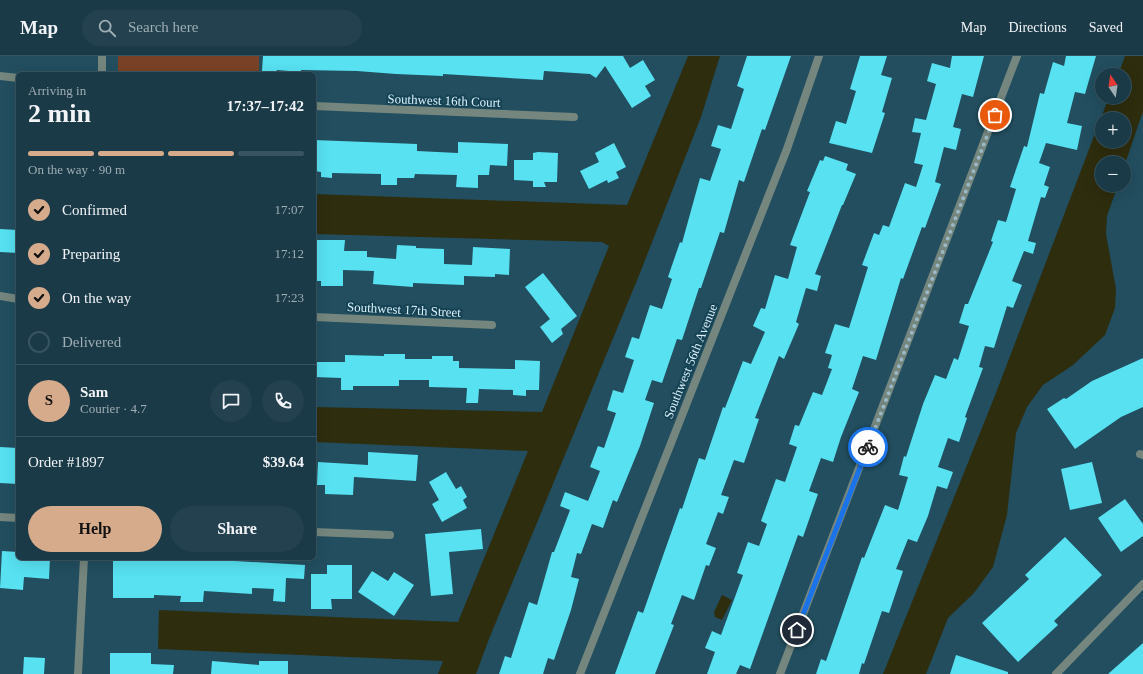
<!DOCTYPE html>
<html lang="en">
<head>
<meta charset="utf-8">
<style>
  :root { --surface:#1a3a47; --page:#23414e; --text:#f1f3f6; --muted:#9fadb4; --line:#385460; --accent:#d6ab8b }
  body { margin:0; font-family:"Times New Roman",serif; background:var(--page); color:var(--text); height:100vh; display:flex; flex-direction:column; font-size:15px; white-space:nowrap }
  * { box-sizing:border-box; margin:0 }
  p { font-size:13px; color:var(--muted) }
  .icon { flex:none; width:22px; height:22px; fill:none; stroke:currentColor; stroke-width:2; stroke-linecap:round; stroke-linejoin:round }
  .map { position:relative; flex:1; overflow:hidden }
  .side { position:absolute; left:16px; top:16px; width:300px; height:488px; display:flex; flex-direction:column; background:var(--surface); border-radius:6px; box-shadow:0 4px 16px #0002,0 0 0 1px var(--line) }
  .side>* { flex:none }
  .needle { width:26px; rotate:347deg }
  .fabs { position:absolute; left:1095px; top:12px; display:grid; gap:8px }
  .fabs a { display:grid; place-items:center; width:36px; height:36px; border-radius:50%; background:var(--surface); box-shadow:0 4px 16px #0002,0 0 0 1px var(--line); font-size:20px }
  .pin { position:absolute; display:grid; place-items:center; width:34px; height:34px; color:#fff; margin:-17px; border:2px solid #fff; border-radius:50%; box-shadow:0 1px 4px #0007 }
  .courier { position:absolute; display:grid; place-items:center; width:40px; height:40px; margin:-20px; border:3px solid #1a73e8; border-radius:50%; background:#fff; color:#222; box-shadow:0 1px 5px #0007 }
  .headline em { font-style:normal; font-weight:700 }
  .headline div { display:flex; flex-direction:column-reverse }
  .headline { display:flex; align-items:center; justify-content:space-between; height:68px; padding:0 12px }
  h1 { font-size:26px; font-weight:700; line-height:30px }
  .bar { display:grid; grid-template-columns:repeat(4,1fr); gap:6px 4px; align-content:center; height:48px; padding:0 12px }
  .bar i { height:5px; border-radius:3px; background:var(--line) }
  .bar .active { background:var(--accent) }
  .bar p { grid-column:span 4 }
  .line { display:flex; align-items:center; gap:10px; padding:0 12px; border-top:1px solid var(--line) }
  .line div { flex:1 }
  .round { display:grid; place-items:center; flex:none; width:42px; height:42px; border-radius:21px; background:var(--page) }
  ol { padding:0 12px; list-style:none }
  li { display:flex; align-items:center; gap:12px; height:44px }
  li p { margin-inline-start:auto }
  li .icon { padding:4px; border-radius:50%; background:var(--accent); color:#111; stroke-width:4 }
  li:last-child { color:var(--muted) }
  li i { width:22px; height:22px; border:2px solid var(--line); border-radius:50% }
  .cta { display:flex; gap:8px; margin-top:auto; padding:8px 12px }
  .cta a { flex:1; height:46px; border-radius:24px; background:var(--accent); color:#111; font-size:16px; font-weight:700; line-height:46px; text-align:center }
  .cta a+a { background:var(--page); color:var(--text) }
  header { display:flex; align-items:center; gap:24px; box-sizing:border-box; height:56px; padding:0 20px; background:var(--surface); border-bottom:1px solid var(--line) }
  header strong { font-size:19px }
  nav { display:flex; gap:22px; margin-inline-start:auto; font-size:14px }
  .search { width:280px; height:36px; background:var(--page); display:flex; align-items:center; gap:10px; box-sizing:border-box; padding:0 14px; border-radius:22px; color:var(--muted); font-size:15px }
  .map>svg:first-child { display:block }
  .green { fill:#794226 }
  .water { fill:#2e2d0e; fill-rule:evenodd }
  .building { fill:#57e1f1 }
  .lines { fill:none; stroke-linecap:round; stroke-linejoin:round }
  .minor { stroke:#74867e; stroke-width:8 }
  .done { stroke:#9ab8c5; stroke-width:4; stroke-dasharray:0 7.2 }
  .route { stroke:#1a73e8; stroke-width:5 }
  .labels { text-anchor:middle; stroke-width:4; stroke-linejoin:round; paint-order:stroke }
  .street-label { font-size:13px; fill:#daf1fc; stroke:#164354 }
</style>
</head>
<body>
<header>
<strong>Map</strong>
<div class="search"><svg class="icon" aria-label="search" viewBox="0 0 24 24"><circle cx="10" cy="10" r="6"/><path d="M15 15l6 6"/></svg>Search here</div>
<nav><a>Map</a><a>Directions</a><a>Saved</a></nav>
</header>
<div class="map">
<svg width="1143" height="618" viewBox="0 0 1143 618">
  <rect width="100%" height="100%" fill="#224e5f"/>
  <rect class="green" x="118" y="0" width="141" height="18"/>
  <g class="water">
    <path d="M688 0H720L701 61 640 217 489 583 476 618H438L443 605 158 593 159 554 458 566 528 395 314 386V351L542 356 609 190 602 186 314 178V138L627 149Z"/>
    <path d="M1125 0H1143V55L1124 111V107H1102V129H1118L1107 160 1106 178 1116 233 1115 252 1105 279 1073 309 1043 329 1027 351 1016 377 1007 459 993 511 974 537 948 562 926 618H883L994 342 1109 41H1124V19H1118ZM1102 63H1124V85H1102Z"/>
    <path d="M722 539 732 544 722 564 715 561 714 556Z"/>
  </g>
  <g class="building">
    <path d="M263 0H623L630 12 643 4 655 24 645 30 651 40 632 52 605 10 596 22 590 18 544 15 543 24 443 18V20L396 18 357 15 301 14V16L277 14 276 16 262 15Z"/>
    <path d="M747 0H791L765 74 762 73 744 126 739 124 724 177 720 176 701 232H699L682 284 677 283 662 327 652 324 645 344 654 347 640 390 617 446 613 444 603 472 592 468 581 498 577 497 571 521 579 523 571 554 554 604 548 602 543 618H499L505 600 511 602 529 546 537 549 552 496H554L570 454 560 450 565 436 588 445 600 415 590 411 598 390 604 392 616 357 607 354 613 334 623 337 634 304 625 301 632 281 639 283 650 249 662 253 672 223 668 221 680 186 682 187 700 122 710 125 721 93 711 90 718 69 731 73 744 33 737 30Z"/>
    <path d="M860 0H887L881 19 892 22 882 56 885 57 872 97 829 87 836 65 846 68 856 35 850 33Z"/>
    <path d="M952 0H984L973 41 962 38 953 71 961 73 956 94 944 91 935 126 941 128 925 172 922 171 903 223 901 222 876 304 863 300 852 333 859 336 841 381 833 406 821 402 809 435 818 438 803 481 798 479 750 613 740 609 736 618H707L715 596 705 592 712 575 721 579 743 519 737 517 748 486 759 490 767 468 761 465 776 423 785 426 797 391 789 388 795 369 799 370 813 336 822 339 832 313 828 312 832 299 825 297 835 268 849 272 868 211 862 209 874 177 879 179 883 169 889 171 905 127 916 131 923 109 914 107 921 77 912 76 915 62 926 64 936 28 927 25 932 7 950 12Z"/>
    <path d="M1066 0H1096L1085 38 1075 36 1067 67 1082 70 1077 94 1046 87 1039 107 1050 111 1044 129 1049 131 1045 142 1041 141 1028 185 1036 187 1033 198 1024 195 1012 225 1022 229 1013 252 1007 250 994 292 985 290 979 311 983 312 965 361 967 362 959 386 948 382 938 411 953 416 947 433 937 430 928 460 917 486 908 483 896 513 903 515 889 557 882 555 864 608 862 607 859 618H816L821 603 826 605 862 501 864 502 885 449 898 454 908 421 899 419 904 400 906 401 923 348 935 319 946 323 954 302 958 304 969 270 959 267 965 248H968L993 186 991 185 998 164 1006 166 1016 133 1010 131 1024 90 1027 91 1040 37 1044 38 1053 6 1064 10Z"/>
    <path d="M314 84 417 88V95L458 97V86L508 88 507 110 490 109 489 119H478V132L456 131 457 119 415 118 414 122H397V129H381V118L332 117V122L321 121V116L314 115Z"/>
    <path d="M614 87 626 111 616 116 619 122 608 127 607 124 589 133 580 115 599 106 595 97Z"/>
    <path d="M538 96 558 97 557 126H544L546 131H533V125L514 124V104H533V97Z"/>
    <path d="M825 100 848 108 846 114 856 118 843 149H842L815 218 821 220 817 235 806 232 796 266 799 268 784 303 779 300 755 362 759 363 744 407 734 404 721 439 729 441 723 458 718 456 706 488 716 492 709 510 706 509 694 544 682 539 671 568 674 569 655 618H615L638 555 643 557 665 494 680 452 682 453 699 402 705 404 723 351 725 352 743 305 751 308 765 276 753 270 761 252 765 253 775 219 788 223 797 191 790 189 810 136 807 135 820 104 823 105Z"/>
    <path d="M0 173 18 174V197L0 196Z"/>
    <path d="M314 184H345L344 195H367V201L396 203 397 189 416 190V192L444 193V208L472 209 473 191 510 193 509 219 495 218V221L464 220V229L413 227V231L373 228 374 215 343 214V230H321V225H314Z"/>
    <path d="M543 217 577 260 561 273 563 278 552 287 540 271 550 263 525 231Z"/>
    <path d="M384 298H405V303H432V300H453V305H459V312L515 313V304L540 305 539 334H526V340L513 339V334L479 333 478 347H466L467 332 429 331V324H399V330H353V334H341V322L314 321V306H345V299L384 300Z"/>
    <path d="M1143 302V351L1121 361 1075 393 1047 353 1064 342 1066 343 1092 325Z"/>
    <path d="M0 391 18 392V428L0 427Z"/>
    <path d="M368 396 418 399 416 425 354 421 353 439 325 438V429H317L318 406 368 409Z"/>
    <path d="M1092 406 1102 447 1070 454 1061 413Z"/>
    <path d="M446 416 456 433 461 430 467 441 463 444 467 452 442 466 432 448 439 444 429 426Z"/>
    <path d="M1125 443 1143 468V480L1121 496 1098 462Z"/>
    <path d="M481 473 483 493 449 496 453 538 431 540 425 478Z"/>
    <path d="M1065 481 1102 519 1054 565 1058 569 1018 606 982 567 1029 523 1025 519Z"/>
    <path d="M2 495 18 496V502H50L49 523 24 521 23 534 0 532Z"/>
    <path d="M113 504H217L305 509 304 523 286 522 285 546 273 545 274 533 252 532V538L204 535 203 546H180L181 540 154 539V542H113Z"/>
    <path d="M327 509H352V543H331L332 553H311V518H327Z"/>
    <path d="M372 515 388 525 394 516 414 529 394 560 358 536Z"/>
    <path d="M1143 587V618H1108Z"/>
    <path d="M110 597H151V608L174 609 173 618H110Z"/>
    <path d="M956 599 1008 616V618H950Z"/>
    <path d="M24 601 45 602 44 618H23Z"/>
    <path d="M212 605 259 609V605H288V618H211Z"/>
  </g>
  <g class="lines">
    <g class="minor">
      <path d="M102 18V0"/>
      <path d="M0 20 18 22"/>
      <path d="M314 50 574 61"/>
      <path d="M0 240 18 243"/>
      <path d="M314 261 492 269"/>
      <path d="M1140 398 1143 399"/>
      <path d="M0 461 18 462"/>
      <path d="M314 476 390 479"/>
      <path d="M78 618 84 502"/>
      <path d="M580 618 787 93 819 0"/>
      <path d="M780 618 1017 0"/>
      <path d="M1056 618 1143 528"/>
    </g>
  </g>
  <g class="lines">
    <path class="done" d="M868 391 995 59"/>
    <path class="route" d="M797 574 868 391"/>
  </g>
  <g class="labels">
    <g class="street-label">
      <text transform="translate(444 44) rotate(2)" y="5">Southwest 16th Court</text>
      <text transform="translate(404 253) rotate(3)" y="5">Southwest 17th Street</text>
      <text transform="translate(690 305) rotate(-68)" y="5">Southwest 56th Avenue</text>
    </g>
  </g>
</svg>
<div class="fabs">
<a><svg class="needle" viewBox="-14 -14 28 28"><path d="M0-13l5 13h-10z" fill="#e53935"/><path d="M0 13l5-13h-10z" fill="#9fadb4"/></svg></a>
<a>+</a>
<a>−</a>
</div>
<div class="pin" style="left:995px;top:59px;background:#ea580c"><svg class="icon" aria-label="bag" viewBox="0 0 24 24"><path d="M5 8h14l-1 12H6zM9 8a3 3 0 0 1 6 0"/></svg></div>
<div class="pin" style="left:797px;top:574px;background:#1f2937"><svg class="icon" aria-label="home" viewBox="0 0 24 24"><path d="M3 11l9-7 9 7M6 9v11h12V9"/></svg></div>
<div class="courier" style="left:868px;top:391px"><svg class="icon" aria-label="bike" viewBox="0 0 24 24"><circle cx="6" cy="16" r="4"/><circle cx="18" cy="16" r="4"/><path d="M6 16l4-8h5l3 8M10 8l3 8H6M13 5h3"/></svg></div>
<section class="side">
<div class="headline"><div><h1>2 min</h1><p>Arriving in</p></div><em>17:37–17:42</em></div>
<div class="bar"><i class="active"></i><i class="active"></i><i class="active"></i><i></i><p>On the way · 90 m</p></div>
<ol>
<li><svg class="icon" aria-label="check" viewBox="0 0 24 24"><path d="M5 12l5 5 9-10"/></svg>Confirmed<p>17:07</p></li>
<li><svg class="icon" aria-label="check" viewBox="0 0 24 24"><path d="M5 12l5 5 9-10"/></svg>Preparing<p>17:12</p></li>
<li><svg class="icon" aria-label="check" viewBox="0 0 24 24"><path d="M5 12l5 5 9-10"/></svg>On the way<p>17:23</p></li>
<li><i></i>Delivered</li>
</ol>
<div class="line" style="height:72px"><b class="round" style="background:var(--accent);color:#111">S</b><div><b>Sam</b><p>Courier · 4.7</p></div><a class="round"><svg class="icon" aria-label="chat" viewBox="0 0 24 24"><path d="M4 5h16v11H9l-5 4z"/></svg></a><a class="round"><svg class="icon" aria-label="phone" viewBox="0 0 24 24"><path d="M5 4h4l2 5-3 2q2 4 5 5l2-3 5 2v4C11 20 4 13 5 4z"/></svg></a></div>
<div class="line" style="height:52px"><div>Order #1897</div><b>$39.64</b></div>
<div class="cta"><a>Help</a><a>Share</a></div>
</section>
</div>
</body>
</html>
